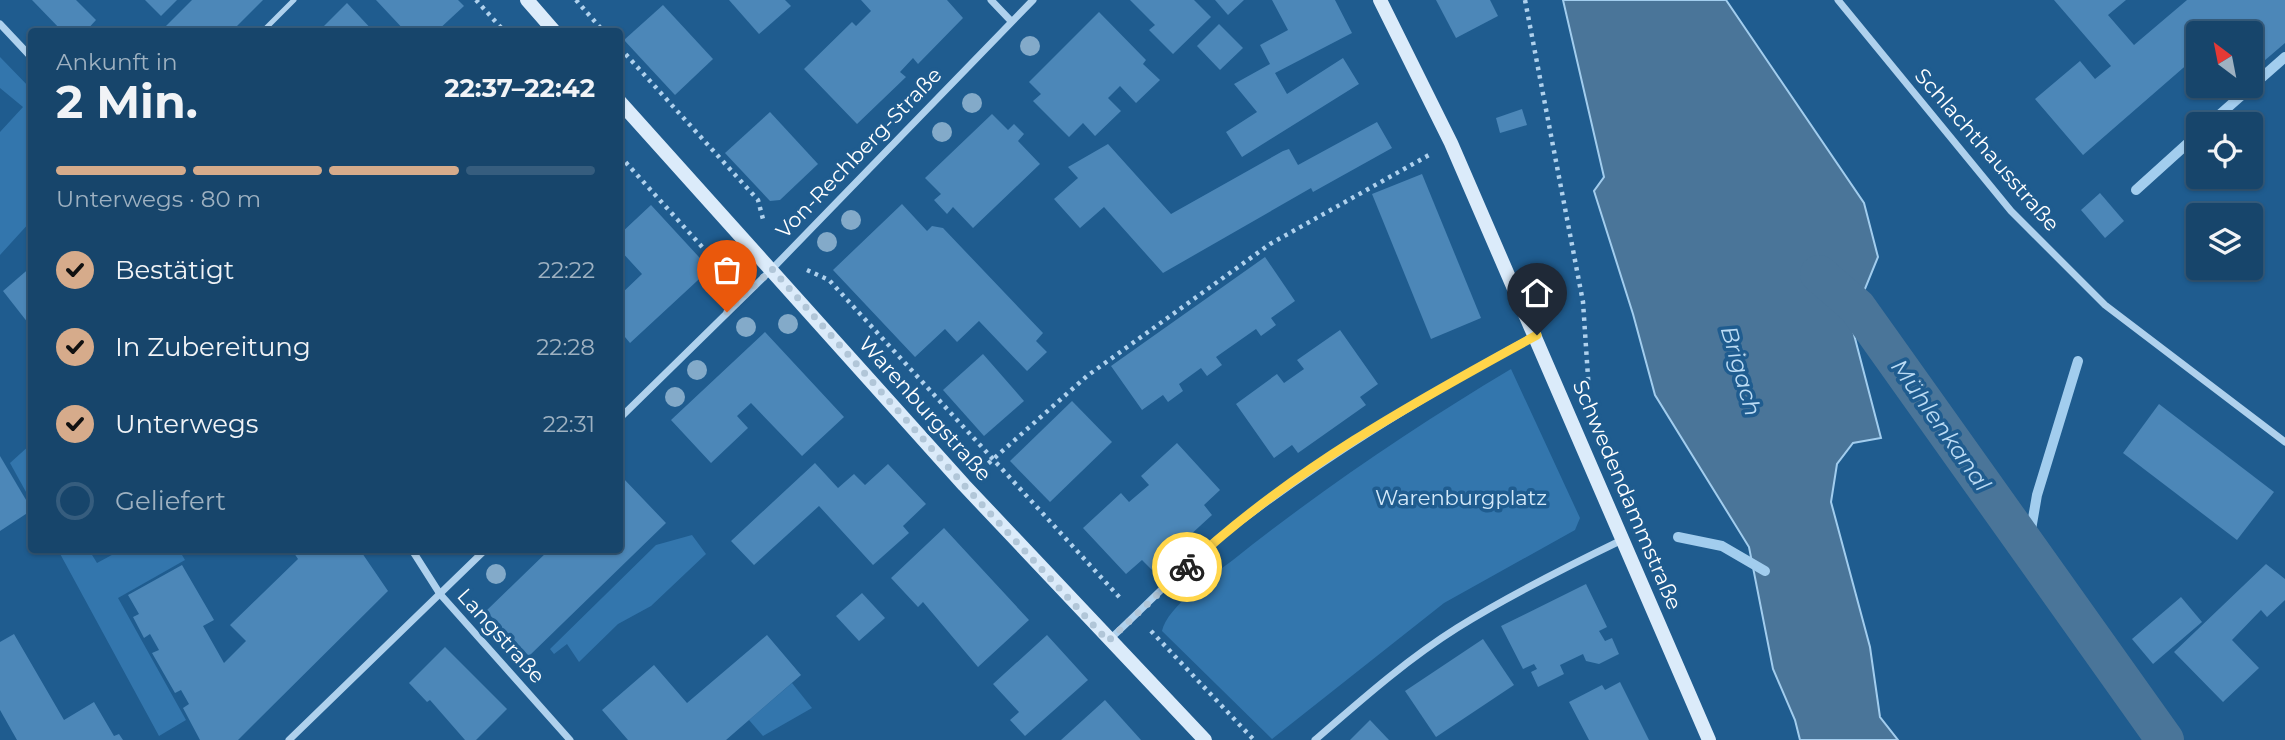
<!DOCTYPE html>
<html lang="de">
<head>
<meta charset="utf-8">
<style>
  :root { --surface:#17456b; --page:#204c71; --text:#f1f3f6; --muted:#9eb1c1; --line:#365d7e; --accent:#d6ab8b }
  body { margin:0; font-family:Montserrat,sans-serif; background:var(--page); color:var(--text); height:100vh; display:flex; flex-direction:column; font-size:26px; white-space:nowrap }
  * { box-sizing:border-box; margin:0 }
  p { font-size:23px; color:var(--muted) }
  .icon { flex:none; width:38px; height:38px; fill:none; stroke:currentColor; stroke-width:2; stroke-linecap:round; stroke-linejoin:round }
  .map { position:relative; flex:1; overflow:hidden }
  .sheet { position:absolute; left:28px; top:28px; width:595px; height:525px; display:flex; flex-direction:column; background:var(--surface); border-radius:7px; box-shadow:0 2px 5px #0004,0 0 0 2px var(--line) }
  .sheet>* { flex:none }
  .needle { width:46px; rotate:328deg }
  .fabs { position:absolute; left:2186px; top:21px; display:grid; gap:14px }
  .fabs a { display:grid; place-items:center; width:77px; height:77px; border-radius:7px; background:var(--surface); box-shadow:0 2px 5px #0004,0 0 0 2px var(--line); font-size:35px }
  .pin { position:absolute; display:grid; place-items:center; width:60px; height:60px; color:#fff; margin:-72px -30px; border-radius:50% 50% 50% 0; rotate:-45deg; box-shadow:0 0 7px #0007 }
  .pin .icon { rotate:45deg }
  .courier { position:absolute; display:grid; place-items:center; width:70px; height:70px; margin:-35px; border:5px solid #ffd54a; border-radius:50%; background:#fff; color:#222; box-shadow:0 2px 9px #0007 }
  .overview em { font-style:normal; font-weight:700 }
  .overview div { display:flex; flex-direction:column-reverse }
  .overview { display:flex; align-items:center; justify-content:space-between; height:119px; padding:0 28px }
  h1 { font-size:46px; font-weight:700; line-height:52px }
  .bar { display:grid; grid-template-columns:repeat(4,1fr); gap:10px 7px; align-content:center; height:84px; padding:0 28px }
  .bar i { height:9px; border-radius:5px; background:var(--line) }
  .bar .active { background:var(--accent) }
  .bar p { grid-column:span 4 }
  ol { padding:0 28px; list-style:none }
  li { display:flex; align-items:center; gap:21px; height:77px }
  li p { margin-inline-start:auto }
  li .icon { padding:7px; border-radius:50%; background:var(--accent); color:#111; stroke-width:4 }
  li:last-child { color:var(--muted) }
  li i { width:38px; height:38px; border:4px solid var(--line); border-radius:50% }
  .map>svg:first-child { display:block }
  .green { fill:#3376ad }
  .water { fill:#4a7599; stroke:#a2cdee; stroke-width:2 }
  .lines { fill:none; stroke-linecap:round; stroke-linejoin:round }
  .stream { stroke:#a2cdee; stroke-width:10 }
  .canal { stroke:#4a7599; stroke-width:38 }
  .building { fill:#4c87b8 }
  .path { stroke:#afd1ed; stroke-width:4.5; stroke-dasharray:3.5 5; stroke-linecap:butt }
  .lane { stroke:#afd1ed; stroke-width:5 }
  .street { stroke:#afd1ed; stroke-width:7 }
  .secondary { stroke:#dbebfa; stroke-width:14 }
  .tree { fill:#83aac9 }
  .done { stroke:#b1c6d8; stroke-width:7; stroke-dasharray:0 12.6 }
  .route { stroke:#ffd54a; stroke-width:9 }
  .labels { text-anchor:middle; stroke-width:7; stroke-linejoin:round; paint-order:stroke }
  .street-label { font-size:21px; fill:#fff; stroke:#1f5c8f }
  .park-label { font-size:21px; fill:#d4e9f9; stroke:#1f5c8f }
  .water-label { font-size:23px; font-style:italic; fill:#bbdbf4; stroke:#1f5c8f }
</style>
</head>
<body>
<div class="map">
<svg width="2285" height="740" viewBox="0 0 2285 740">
  <rect width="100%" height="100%" fill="#1f5c8f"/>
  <g class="green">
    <path d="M0 57 32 90 31 221 0 255V132L23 107 0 88Z"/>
    <path d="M1511 369 1580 518 1575 530 1444 603 1272 739 1162 631C1167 607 1213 575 1233 560 1322 489 1414 427 1511 369Z"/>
    <path d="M31 444V501L10 463Z"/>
    <path d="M692 535 706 554 651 606 618 624 579 662 567 644 554 654 550 649 656 545Z"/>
    <path d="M58 550H89L97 563 121 550H179L185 560 118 598 186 720 159 736Z"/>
    <path d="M792 683 812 708 763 736 749 720Z"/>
  </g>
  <path class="water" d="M1563 0H1726L1864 203 1878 257 1851 323 1881 438 1853 443 1837 464 1831 502 1870 647 1880 717 1898 740H1800L1795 720 1773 669 1749 547 1655 395 1633 314 1594 191 1604 177Z"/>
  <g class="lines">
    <g class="stream">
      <path d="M2209 124 2285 57"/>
      <path d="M2136 190 2198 134"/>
      <path d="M1678 537 1722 546 1765 571"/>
      <path d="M2028 547 2037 495 2078 361"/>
    </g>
    <path class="canal" d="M1819 274 1857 307 2165 740"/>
  </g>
  <g class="building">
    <path d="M32 0H76L96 20 85 32H63Z"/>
    <path d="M145 0H177L161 16Z"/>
    <path d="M192 0H263L231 32H160Z"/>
    <path d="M376 0H458L464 6 436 32H406Z"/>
    <path d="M729 0H785L791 6 759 34Z"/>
    <path d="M861 0H947L963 18 918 64 913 58 900 72 906 77 857 124 804 69 852 22 856 26 871 11Z"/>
    <path d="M1130 0H1194L1211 17 1173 54 1149 30 1155 25Z"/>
    <path d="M1215 0H1244L1228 15Z"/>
    <path d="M1272 0H1335L1352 33 1275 73 1287 94 1343 58 1359 84 1242 157 1226 132 1257 112 1234 84 1270 64 1260 45 1288 30Z"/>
    <path d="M1436 0H1490L1498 16 1456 38Z"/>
    <path d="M2054 0H2126L2108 15 2134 45 2187 0H2285V43L2250 73V33H2198V55L2083 155 2035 99 2080 61 2095 79 2111 66Z"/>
    <path d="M347 3 374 32H318Z"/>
    <path d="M663 5 713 59 675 95 624 40Z"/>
    <path d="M1099 12 1146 60 1143 64 1160 80 1136 103 1120 86 1108 98 1121 111 1095 136 1083 123 1069 137 1033 101 1041 94 1029 82Z"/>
    <path d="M1219 24 1243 48 1220 70 1197 46Z"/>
    <path d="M1522 109 1527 125 1500 133 1496 118Z"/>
    <path d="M770 112 818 164 780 200 770 201 725 153Z"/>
    <path d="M992 114 1008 130 1014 124 1024 134 1018 141 1040 164 973 228 953 207 947 214 934 200 941 194 925 178Z"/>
    <path d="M1377 122 1392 148 1313 192 1311 188 1163 273 1104 207 1080 228 1054 199 1078 178 1068 167 1108 144 1171 214 1283 151 1289 149 1298 165Z"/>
    <path d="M1422 174 1481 318 1431 339 1372 194Z"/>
    <path d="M2100 193 2124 221 2105 238 2081 210Z"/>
    <path d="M902 204 927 231 932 226 943 228 1043 333 1036 341 1047 352 1027 371 979 321 957 342 945 329 915 357 833 270Z"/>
    <path d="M651 205 710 269 630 343 620 331V295L642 274 620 250 625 245 620 234Z"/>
    <path d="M1265 257 1295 301 1271 318 1276 325 1261 336 1256 329 1216 357 1222 365 1207 376 1201 368 1179 384 1183 391 1168 402 1163 395 1142 410 1111 366Z"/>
    <path d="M32 266V328L3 291Z"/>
    <path d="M1340 330 1378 384 1360 397 1366 405 1298 453 1292 445 1274 458 1236 404 1277 374 1284 383 1304 369 1297 360Z"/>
    <path d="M765 332 844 417 802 456 751 403 737 416 748 428 711 463 671 420Z"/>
    <path d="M983 354 1024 401 984 436 943 390Z"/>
    <path d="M1072 401 1112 442 1050 502 1010 461Z"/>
    <path d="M2159 404 2274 492 2237 540 2123 453Z"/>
    <path d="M1177 443 1220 490 1204 505 1212 515 1152 570 1142 560 1126 574 1083 528 1121 493 1129 502 1149 485 1141 476Z"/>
    <path d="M0 456 32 510 0 531Z"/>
    <path d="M815 463 838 488 854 474 865 485 888 464 926 504 903 526 909 533 873 565 819 506 754 565 731 541Z"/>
    <path d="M623 478 666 523 529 656 486 611 549 550H620V481Z"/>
    <path d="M944 528 1029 620 978 667 923 602 918 607 891 578Z"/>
    <path d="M292 550H360L388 591 238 740H200L183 708 189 704 181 690 175 693 152 653 159 650 150 634 144 638 133 617 139 614 128 595 182 565 214 620 203 626 224 663 246 641 230 625 298 559Z"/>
    <path d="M2266 564 2285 579V600L2267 617 2261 610 2232 640 2259 668 2223 702 2174 652Z"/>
    <path d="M1586 584 1607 627 1599 631 1605 641 1612 638 1619 654 1599 664 1586 661 1583 654 1560 665 1564 674 1538 687 1531 672 1537 669 1534 664 1523 669 1501 626Z"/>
    <path d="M862 593 885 618 859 641 836 616Z"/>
    <path d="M2181 597 2202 622 2153 664 2132 639Z"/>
    <path d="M14 634 64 720 94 702 114 736 119 734 123 740H17L0 710V642Z"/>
    <path d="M767 635 801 675 726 740H628L602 710 654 665 687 703Z"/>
    <path d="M1047 635 1088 680 1025 736 1010 720 1019 712 993 684Z"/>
    <path d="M1483 639 1514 685 1436 737 1405 691Z"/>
    <path d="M445 647 507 709 476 740H465L430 700 427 702 409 683Z"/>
    <path d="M1620 682 1649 740H1589L1569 702 1602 685 1605 690Z"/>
    <path d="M1105 700 1141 740H1061Z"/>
    <path d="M1370 720 1389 740H1350Z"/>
  </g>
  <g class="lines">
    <g class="path">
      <path d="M476 0 505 32"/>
      <path d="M576 0 604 32"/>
      <path d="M1525 0 1583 302 1589 392"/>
      <path d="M620 48 758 200 764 223"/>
      <path d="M620 156 732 280"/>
      <path d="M807 270 829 280 1121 599"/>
      <path d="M982 469 1087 376 1270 244 1429 155"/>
      <path d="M1151 631 1254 740"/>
    </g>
    <path class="lane" d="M262 32 294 0"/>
    <g class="street">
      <path d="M991 0 1011 21"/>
      <path d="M1838 0 2011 211 2105 305 2285 442"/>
      <path d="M0 24 32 58"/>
      <path d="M620 418 772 269 1033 0"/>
      <path d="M412 550 440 594 570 740"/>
      <path d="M1109 640C1144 608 1177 572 1214 542 1315 462 1423 397 1536 335"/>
      <path d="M289 740 485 550"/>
      <path d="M1315 740C1360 701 1406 660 1457 628 1510 595 1566 567 1622 540"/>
    </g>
    <g class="secondary">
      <path d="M527 0 555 32"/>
      <path d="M1380 0 1451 143 1709 740"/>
      <path d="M620 102 964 485 1205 740"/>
    </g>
  </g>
  <g class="tree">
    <circle cx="1030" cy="46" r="10"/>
    <circle cx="972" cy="103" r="10"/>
    <circle cx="942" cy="132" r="10"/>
    <circle cx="851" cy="220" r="10"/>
    <circle cx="827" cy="242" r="10"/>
    <circle cx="788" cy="324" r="10"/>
    <circle cx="746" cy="327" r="10"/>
    <circle cx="697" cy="370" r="10"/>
    <circle cx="675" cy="397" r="10"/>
    <circle cx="496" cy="574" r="10"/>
  </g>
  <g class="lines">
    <path class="done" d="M727 312 772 269 964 485 1108 641 1187 567"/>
    <path class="route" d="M1187 567C1289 471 1414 402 1537 335"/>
  </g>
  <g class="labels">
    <g class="street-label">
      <text transform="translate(1987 150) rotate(49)" y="7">Schlachthausstraße</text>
      <text transform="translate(859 153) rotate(-46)" y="7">Von-Rechberg-Straße</text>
      <text transform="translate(925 409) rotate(48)" y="7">Warenburgstraße</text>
      <text transform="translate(1627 495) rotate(67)" y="7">Schwedendammstraße</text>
      <text transform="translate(501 636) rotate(48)" y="7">Langstraße</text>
    </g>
    <g class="park-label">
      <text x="1461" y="505">Warenburgplatz</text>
    </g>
    <g class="water-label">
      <text transform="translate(1741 371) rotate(74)" y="8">Brigach</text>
      <text transform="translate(1941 425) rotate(55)" y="8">Mühlenkanal</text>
    </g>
  </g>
</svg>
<div class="fabs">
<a><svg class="needle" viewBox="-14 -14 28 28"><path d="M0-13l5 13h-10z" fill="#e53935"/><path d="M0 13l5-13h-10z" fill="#9eb1c1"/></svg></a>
<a><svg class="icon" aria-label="locate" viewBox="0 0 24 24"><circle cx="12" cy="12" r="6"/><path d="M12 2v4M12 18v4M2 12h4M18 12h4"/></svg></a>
<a><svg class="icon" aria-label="layers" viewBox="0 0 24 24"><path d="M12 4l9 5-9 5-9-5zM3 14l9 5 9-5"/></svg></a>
</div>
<div class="pin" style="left:727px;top:312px;background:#ea580c"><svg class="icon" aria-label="bag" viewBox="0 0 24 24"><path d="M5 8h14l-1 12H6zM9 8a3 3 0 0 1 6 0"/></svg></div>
<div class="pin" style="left:1537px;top:335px;background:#1f2937"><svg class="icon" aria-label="home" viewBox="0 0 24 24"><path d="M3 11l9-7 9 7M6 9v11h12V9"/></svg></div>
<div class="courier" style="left:1187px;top:567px"><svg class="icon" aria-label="bike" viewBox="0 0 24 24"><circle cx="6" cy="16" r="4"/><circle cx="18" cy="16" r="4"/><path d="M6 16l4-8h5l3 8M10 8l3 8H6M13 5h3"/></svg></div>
<section class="sheet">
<div class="overview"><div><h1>2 Min.</h1><p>Ankunft in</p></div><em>22:37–22:42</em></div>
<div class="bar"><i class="active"></i><i class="active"></i><i class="active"></i><i></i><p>Unterwegs · 80 m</p></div>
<ol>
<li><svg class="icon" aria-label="check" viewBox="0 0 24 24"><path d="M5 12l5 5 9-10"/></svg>Bestätigt<p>22:22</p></li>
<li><svg class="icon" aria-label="check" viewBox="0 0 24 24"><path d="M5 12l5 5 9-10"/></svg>In Zubereitung<p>22:28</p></li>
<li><svg class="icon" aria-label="check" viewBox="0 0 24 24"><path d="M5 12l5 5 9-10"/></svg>Unterwegs<p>22:31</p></li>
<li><i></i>Geliefert</li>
</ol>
</section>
</div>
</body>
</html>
